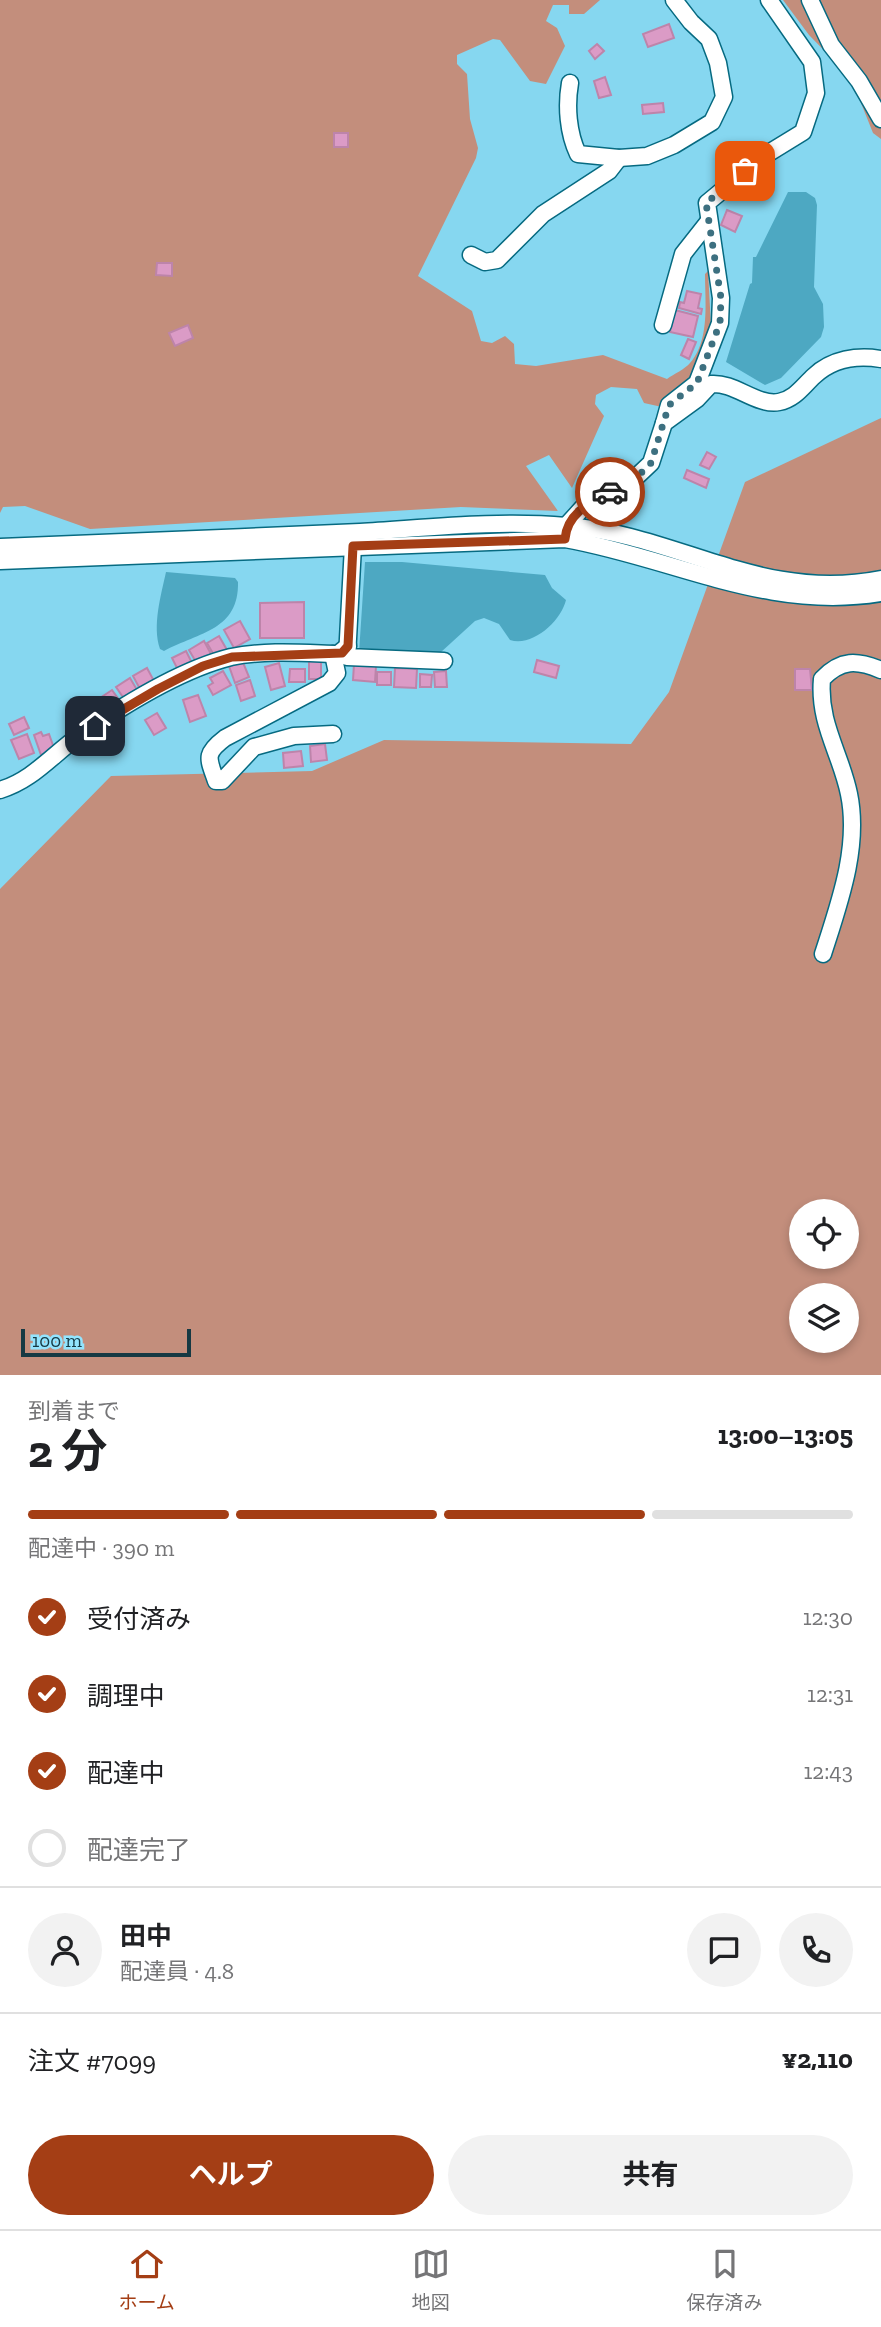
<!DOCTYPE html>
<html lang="ja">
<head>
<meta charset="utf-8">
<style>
  :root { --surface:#fff; --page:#f2f2f2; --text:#202124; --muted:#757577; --line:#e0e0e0; --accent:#a43e15 }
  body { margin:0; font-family:"Zilla Slab","Noto Sans JP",serif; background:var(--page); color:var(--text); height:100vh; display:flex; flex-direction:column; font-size:26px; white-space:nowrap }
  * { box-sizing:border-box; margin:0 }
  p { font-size:23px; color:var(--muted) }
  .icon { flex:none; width:38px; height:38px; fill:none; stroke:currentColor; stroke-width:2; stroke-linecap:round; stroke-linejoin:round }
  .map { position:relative; height:1375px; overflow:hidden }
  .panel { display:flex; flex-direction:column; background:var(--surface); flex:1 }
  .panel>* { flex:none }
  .tools { position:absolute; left:789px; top:1199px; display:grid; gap:14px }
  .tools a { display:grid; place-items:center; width:70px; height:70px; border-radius:50%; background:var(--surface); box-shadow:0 4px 10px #0003; font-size:35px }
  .scale { position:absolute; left:21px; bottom:18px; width:170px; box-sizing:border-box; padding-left:7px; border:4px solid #163943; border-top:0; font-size:19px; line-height:24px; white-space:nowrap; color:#163943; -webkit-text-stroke:5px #93e4fe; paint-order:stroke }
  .pin { position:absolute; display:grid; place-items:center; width:60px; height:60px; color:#fff; margin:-30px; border-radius:14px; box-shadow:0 4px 10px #0006 }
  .courier { position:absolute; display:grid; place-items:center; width:70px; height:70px; margin:-35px; border:5px solid #a43e15; border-radius:50%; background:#fff; color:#222; box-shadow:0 2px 9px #0007 }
  .summary em { font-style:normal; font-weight:700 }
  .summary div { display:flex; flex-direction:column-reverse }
  .summary { display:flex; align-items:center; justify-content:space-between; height:119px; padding:0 28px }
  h1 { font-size:46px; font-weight:700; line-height:52px }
  .bar { display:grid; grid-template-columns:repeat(4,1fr); gap:10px 7px; align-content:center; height:84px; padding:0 28px }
  .bar i { height:9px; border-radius:5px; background:var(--line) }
  .bar .current { background:var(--accent) }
  .bar p { grid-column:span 4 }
  .line { display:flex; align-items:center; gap:18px; padding:0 28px; border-top:2px solid var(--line) }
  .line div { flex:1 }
  .round { display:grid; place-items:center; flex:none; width:74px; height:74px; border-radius:37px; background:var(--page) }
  ol { padding:0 28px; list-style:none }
  li { display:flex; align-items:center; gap:21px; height:77px }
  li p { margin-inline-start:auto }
  li .icon { padding:7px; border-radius:50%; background:var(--accent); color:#fff; stroke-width:4 }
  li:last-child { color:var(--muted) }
  li i { width:38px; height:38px; border:4px solid var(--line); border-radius:50% }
  .cta { display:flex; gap:14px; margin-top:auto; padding:14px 28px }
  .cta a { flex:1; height:80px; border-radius:42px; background:var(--accent); color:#fff; font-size:28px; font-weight:700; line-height:80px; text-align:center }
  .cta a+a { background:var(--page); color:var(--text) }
  .tabs { display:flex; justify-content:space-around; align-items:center; height:98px; border-top:2px solid var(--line); background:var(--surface); font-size:19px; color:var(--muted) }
  .tabs a { display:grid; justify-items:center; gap:4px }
  .tabs .current { color:var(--accent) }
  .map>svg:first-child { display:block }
  .green { fill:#c38e7c; fill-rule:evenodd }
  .water { fill:#4da8c2 }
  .building { fill:#db9bc6; stroke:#bd84aa; stroke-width:2 }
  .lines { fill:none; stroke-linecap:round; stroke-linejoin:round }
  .minor-casing { stroke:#066a81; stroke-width:19 }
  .minor { stroke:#fff; stroke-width:16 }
  .done { stroke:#3d7080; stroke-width:7; stroke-dasharray:0 12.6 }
  .route { stroke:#a43e15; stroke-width:9 }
</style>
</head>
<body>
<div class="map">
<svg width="881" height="1375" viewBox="0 0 881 1375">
  <rect width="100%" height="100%" fill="#86d7f0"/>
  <g class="green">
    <path d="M0 0H600L584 14H569V5H553L546 21 557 28 565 46 546 84 530 81 500 40 493 39 457 55V64L467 74 470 119 478 148 476 158 418 276 472 311 481 341 492 343 505 336 514 344 515 364 536 366 603 355 667 379C674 374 685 369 690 363 710 340 705 302 705 274L708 271 711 326 694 372 662 407 644 403 637 389 611 387 596 395 595 404 604 416 572 488 549 455 526 466 558 511 461 507 90 529 25 506 3 507 0 513Z"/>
    <path d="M783 0H881V139L873 133 851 78 809 35Z"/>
    <path d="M881 418V1375H0V889L111 776 312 771 384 740 631 744 669 692 745 482ZM802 1211H847V1256H802ZM802 1295H847V1340H802Z"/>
  </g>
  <g class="water">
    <path d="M788 192H806L815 198 817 205 814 287 823 304 824 327 821 337 781 378 765 385 726 362 750 284 752 283 753 257H756Z"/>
    <path d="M365 562H402L545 575 552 588 566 600C561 621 533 647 510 640L499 624 484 618 475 621 440 653H359Z"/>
    <path d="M166 572 235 578 238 582C239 630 200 632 164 651L160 649C152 626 161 595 166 572Z"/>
  </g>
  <g class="building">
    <path d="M669 24 674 38 648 47 643 34Z"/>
    <path d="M597 44 604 51 595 59 589 51Z"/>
    <path d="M605 77 611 95 599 98 594 81Z"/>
    <path d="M663 103 664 112 643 114 642 105Z"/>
    <rect x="334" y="133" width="14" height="14"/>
    <path d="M727 210 742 216 735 232 721 225Z"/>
    <path d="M157 263H172V276L156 275Z"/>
    <path d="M687 291 701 294 698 308 702 309 701 314 679 308 680 302 684 303Z"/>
    <path d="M675 310 698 316 693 337 670 332Z"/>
    <path d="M188 325 193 338 175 346 169 333Z"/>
    <path d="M688 339 696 342 689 359 681 355Z"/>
    <path d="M707 452 716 457 709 469 700 465Z"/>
    <path d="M609 463 614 472 604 477 599 468Z"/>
    <path d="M687 470 709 479 706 488 684 478Z"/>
    <path d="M304 602V638H260V603Z"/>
    <path d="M240 621 250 639 234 648 224 630Z"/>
    <path d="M219 636 227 650 215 657 207 643Z"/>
    <path d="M204 641 211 654 196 662 189 650Z"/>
    <path d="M186 651 193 665 179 672 172 658Z"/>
    <rect x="309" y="659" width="12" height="20"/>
    <path d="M242 660 249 677 235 683 229 666Z"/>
    <path d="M537 660 559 666 556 678 534 672Z"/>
    <path d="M279 663 285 686 271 690 265 667Z"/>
    <path d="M354 664 376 666 375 682 353 680Z"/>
    <path d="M147 668 154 681 140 689 133 676Z"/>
    <path d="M395 668 417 669 416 688 394 687Z"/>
    <path d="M290 669H305V682H289Z"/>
    <path d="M795 669H810L812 690H795Z"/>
    <path d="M223 671 231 685 213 695 208 686 213 683 210 678Z"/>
    <path d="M446 671 447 687H435L434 672Z"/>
    <rect x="377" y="672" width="14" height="13"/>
    <path d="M420 674 432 675 431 687H420Z"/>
    <path d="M130 678 140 695 127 703 116 687Z"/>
    <path d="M250 680 255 696 241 701 236 685Z"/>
    <path d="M112 690 122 704 110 713 100 698Z"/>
    <path d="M198 695 206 716 190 722 183 700Z"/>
    <path d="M98 703 107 715 95 723 87 710Z"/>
    <path d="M157 713 166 728 154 735 145 720Z"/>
    <path d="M24 717 29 728 14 735 9 724Z"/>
    <path d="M41 732 43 736 49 734 55 751 41 755 34 735Z"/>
    <path d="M27 734 34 753 19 759 11 740Z"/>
    <path d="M325 744 327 760 311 762 310 746Z"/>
    <path d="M301 751 303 766 284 768 283 753Z"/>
  </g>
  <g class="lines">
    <defs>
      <g id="minor">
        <path d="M810 0 831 45 859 81 881 119"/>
        <path d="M570 83C566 106 568 133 578 154L619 158 647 156 674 145 712 122 724 97 718 63 709 39 691 22 674 0"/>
        <path d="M471 255 485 262 497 260 543 214 609 171 619 158"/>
        <path d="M663 325 683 254 709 221"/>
        <path d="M664 423 669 405 697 383 720 323 721 298 707 203 764 156 803 132 816 93 812 62 769 0"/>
        <path d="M565 533 566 526 586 504 633 480 651 463 664 423 697 399 711 384C735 382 756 406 779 402 795 399 803 386 814 376 832 359 857 355 881 359"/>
        <path d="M353 546 347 657 444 661"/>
        <path d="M0 547C120 543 240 537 360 532 428 528 498 520 566 526 678 534 760 603 881 579"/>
        <path d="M0 561 565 539C673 558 768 612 881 593"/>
        <path d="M333 734 294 736 254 747 222 781H216C208 758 204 754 225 738L329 683 337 673 333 654"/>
        <path d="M0 790C33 780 52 755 79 736 122 706 179 670 231 657 265 650 303 653 338 654L348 646"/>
        <path d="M823 954C839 904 860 847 849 794 841 754 818 723 822 679 841 659 857 660 881 670"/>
      </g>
    </defs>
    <use href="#minor" class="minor-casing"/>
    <use href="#minor" class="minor"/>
  </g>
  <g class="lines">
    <path class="done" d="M610 492 634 480 651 463 669 405 697 383 720 323 721 298 706 203 745 171"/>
    <path class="route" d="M95 726 158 689 203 666 232 657 342 653 348 646 353 546 565 539C567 514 589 503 610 492"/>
  </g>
</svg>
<div class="tools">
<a><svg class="icon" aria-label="locate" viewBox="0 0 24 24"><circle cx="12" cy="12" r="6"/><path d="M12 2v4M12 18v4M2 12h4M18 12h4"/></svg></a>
<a><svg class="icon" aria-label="layers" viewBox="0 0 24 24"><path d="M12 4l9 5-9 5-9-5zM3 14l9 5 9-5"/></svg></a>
</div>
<div class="scale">100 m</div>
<div class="pin" style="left:745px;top:171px;background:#ea580c"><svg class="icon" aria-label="bag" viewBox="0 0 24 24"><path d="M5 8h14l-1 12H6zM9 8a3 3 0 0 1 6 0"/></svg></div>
<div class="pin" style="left:95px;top:726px;background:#1f2937"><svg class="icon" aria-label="home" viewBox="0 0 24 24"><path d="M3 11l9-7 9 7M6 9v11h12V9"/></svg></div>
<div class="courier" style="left:610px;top:492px"><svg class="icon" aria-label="car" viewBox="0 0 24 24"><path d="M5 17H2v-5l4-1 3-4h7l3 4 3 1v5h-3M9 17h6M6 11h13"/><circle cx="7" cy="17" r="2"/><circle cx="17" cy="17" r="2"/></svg></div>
</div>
<section class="panel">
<div class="summary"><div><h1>2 分</h1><p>到着まで</p></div><em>13:00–13:05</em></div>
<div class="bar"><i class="current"></i><i class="current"></i><i class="current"></i><i></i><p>配達中 · 390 m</p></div>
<ol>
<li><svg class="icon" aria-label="check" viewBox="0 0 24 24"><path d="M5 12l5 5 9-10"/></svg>受付済み<p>12:30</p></li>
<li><svg class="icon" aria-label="check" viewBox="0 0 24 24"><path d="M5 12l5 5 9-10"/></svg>調理中<p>12:31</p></li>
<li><svg class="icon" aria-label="check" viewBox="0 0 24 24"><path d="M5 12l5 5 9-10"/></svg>配達中<p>12:43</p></li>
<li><i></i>配達完了</li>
</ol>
<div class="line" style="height:126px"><a class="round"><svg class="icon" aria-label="person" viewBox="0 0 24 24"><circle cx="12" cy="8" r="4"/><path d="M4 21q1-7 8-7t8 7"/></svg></a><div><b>田中</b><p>配達員 · 4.8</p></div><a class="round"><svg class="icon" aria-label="chat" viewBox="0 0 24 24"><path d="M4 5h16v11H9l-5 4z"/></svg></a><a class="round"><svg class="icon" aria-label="phone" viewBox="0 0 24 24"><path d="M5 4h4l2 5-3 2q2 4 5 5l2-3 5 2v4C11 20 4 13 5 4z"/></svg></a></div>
<div class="line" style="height:91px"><div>注文 #7099</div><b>¥2,110</b></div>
<div class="cta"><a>ヘルプ</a><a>共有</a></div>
</section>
<nav class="tabs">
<a class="current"><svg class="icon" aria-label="home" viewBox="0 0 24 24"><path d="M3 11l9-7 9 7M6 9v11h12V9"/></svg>ホーム</a>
<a><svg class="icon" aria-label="map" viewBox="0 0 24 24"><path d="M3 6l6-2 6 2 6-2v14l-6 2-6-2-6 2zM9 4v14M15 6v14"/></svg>地図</a>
<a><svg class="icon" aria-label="saved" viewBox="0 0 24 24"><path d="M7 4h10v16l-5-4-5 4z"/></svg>保存済み</a>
</nav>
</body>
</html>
